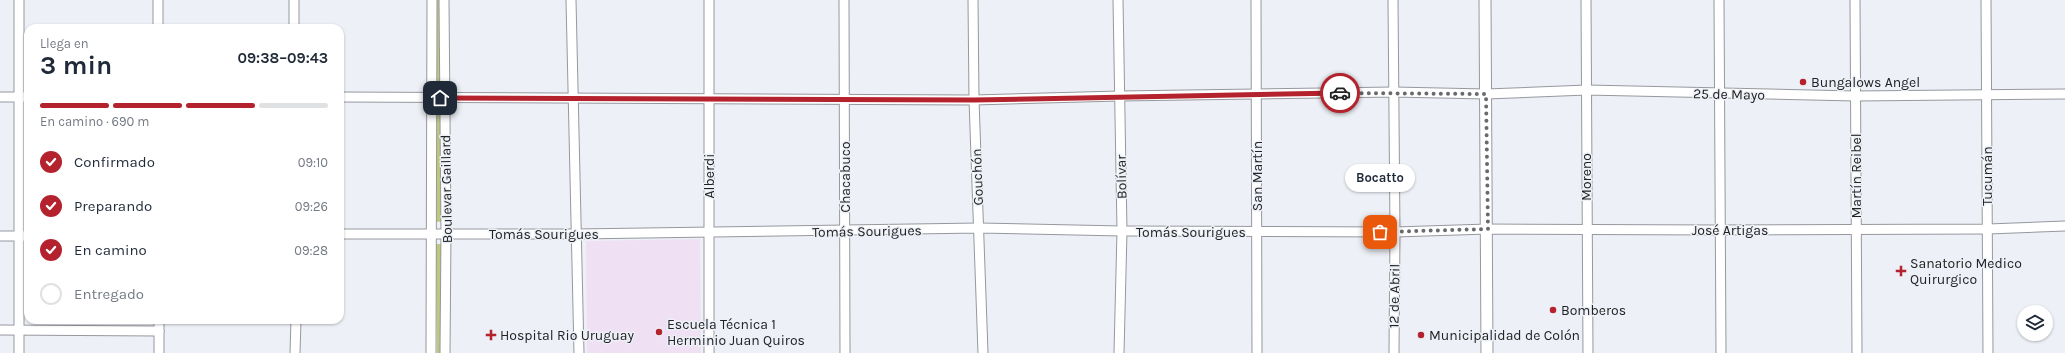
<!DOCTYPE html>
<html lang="es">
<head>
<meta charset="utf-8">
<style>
  :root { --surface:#fff; --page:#f2f2f3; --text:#1f2937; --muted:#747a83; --line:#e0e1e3; --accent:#b4222d }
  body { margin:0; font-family:Karla,sans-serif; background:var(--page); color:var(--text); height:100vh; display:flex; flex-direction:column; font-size:15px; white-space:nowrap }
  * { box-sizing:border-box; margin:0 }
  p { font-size:13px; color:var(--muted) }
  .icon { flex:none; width:22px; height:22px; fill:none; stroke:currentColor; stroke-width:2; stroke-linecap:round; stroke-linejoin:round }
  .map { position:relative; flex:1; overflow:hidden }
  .side { position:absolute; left:24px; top:24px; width:320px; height:300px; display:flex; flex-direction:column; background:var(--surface); border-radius:12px; box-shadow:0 1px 3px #0004 }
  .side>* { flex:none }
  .controls { position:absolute; left:2017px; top:305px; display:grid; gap:8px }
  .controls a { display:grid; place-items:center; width:36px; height:36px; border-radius:50%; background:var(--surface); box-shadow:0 1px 3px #0004; font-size:20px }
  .pin { position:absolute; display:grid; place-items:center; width:34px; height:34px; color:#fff; margin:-17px; border-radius:8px; box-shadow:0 2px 6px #0006 }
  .courier { position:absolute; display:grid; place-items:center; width:40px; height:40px; margin:-20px; border:3px solid #b4222d; border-radius:50%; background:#fff; color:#222; box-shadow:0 1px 5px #0007 }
  .bubble { position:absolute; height:28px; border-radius:14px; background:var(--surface); box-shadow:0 1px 3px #0004; font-size:13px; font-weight:700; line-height:28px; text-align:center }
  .head em { font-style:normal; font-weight:700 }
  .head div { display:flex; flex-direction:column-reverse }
  .head { display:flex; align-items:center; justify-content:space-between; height:68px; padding:0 16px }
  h1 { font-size:26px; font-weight:700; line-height:30px }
  .bar { display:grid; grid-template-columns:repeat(4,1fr); gap:6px 4px; align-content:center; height:48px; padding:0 16px }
  .bar i { height:5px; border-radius:3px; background:var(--line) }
  .bar .active { background:var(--accent) }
  .bar p { grid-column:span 4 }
  ol { padding:0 16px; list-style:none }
  li { display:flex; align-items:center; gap:12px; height:44px }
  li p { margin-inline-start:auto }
  li .icon { padding:4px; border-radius:50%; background:var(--accent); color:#fff; stroke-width:4 }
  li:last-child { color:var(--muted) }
  li i { width:22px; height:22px; border:2px solid var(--line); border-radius:50% }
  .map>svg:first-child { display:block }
  .education { fill:#efe0f3 }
  .green { fill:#bec77b }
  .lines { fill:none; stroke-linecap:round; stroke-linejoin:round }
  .minor-casing { stroke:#96989e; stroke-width:11 }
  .major-casing { stroke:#96989e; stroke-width:13 }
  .minor { stroke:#fff; stroke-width:9 }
  .major { stroke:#fff; stroke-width:11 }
  .done { stroke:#686a6e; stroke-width:4; stroke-dasharray:0 7.2 }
  .route { stroke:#b4222d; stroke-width:5 }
  .poi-dot { fill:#b4222d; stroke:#edf0f6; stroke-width:1.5 }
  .labels { text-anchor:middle; stroke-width:3; stroke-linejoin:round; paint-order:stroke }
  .poi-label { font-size:14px; fill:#212224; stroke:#edf0f6; text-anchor:start }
  .street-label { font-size:14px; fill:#212224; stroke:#edf0f6 }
</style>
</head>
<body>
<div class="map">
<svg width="2065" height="353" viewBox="0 0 2065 353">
  <rect width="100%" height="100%" fill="#edf0f6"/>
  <path class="education" d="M700 239 701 353H587L586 241Z"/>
  <g class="green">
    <path d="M435 0H442L443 88H436Z"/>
    <path d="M436 105H443L444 221 437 222Z"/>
    <path d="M436 244H443L444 353H437Z"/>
  </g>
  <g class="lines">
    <defs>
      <g id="minor">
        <path d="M158 0V28"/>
        <path d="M294 0V28"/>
        <path d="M444 0 446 233 445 353"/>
        <path d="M571 0 579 353"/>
        <path d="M844 0 845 353"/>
        <path d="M973 0 974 100 983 353"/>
        <path d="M1118 0 1122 231 1119 353"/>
        <path d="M1256 0 1257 353"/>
        <path d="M1393 0 1395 232 1394 353"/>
        <path d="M1586 0 1588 353"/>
        <path d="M1719 0 1721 353"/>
        <path d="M1855 0 1857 353"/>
        <path d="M1986 0 1988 353"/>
        <path d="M0 97H28"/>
        <path d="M340 97 974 100 1120 96 1394 92 1486 94 1587 90 1855 96 2065 94"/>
        <path d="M340 234H577L979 228 1122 231 1395 232 1488 229 1720 230 1988 229 2065 226"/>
        <path d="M0 236H28"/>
        <path d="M159 320V353"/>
        <path d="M0 330 159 331"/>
        <path d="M19 353V0"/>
        <path d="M295 353 296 320"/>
        <path d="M431 353 432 0"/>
        <path d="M709 353V0"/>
      </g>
      <path id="major" d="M1485 0 1487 353"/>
    </defs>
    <use href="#minor" class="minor-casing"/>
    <use href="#major" class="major-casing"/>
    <use href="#minor" class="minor"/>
    <use href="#major" class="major"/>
  </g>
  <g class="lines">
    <path class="done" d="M1340 93 1486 94 1488 229 1380 232"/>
    <path class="route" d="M440 98 974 100 1340 93"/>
  </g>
  <g class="poi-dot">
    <circle cx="1803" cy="82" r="4"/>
    <path d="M1899 265h4v4h4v4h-4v4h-4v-4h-4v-4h4z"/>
    <circle cx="1553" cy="310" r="4"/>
    <circle cx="659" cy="332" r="4"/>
    <path d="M489 329h4v4h4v4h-4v4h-4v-4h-4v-4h4z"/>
    <circle cx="1421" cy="335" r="4"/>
  </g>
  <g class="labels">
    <g class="poi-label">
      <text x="1811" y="87">Bungalows Angel</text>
      <text x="1910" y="268">Sanatorio Medico<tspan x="1910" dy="16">Quirurgico</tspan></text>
      <text x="1561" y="315">Bomberos</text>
      <text x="667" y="329">Escuela Técnica 1<tspan x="667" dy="16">Herminio Juan Quiros</tspan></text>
      <text x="500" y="340">Hospital Rio Uruguay</text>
      <text x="1429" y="340">Municipalidad de Colón</text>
    </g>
    <g class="street-label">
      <text transform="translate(1729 94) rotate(1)" y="5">25 de Mayo</text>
      <text transform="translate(709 176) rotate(-90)" y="5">Alberdi</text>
      <text transform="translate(1257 176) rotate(-90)" y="5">San Martín</text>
      <text transform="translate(1856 176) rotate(-90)" y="5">Martín Reibel</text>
      <text transform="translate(1987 176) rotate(-90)" y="5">Tucumán</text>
      <text transform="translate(845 177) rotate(-90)" y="5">Chacabuco</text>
      <text transform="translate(977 177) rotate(-92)" y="5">Gouchón</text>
      <text transform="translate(1121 177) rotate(-91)" y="5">Bolívar</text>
      <text transform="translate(1586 177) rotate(-90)" y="5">Moreno</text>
      <text transform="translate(446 189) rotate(-91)" y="5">Boulevar Gaillard</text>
      <text x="1730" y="235">José Artigas</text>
      <text transform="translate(867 231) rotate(-1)" y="5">Tomás Sourigues</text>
      <text x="1191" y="237">Tomás Sourigues</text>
      <text x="544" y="239">Tomás Sourigues</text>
      <text transform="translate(1394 296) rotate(-89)" y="5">12 de Abril</text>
    </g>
  </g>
</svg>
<div class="controls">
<a><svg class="icon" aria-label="layers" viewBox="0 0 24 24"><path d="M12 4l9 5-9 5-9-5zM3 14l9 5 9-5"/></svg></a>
</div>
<div class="pin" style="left:1380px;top:232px;background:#ea580c"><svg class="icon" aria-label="bag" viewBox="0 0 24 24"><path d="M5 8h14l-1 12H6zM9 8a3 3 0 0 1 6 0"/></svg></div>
<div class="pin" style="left:440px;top:98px;background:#1f2937"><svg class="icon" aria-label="home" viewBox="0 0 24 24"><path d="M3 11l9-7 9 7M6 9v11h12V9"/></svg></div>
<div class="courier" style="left:1340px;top:93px"><svg class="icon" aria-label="car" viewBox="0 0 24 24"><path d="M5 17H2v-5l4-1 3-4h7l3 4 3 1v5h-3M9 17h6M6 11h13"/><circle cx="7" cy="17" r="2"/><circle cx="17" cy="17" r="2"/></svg></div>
<div class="bubble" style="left:1345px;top:164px;width:70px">Bocatto</div>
<section class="side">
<div class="head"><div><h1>3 min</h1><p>Llega en</p></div><em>09:38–09:43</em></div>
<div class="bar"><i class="active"></i><i class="active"></i><i class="active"></i><i></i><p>En camino · 690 m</p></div>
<ol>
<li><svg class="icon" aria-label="check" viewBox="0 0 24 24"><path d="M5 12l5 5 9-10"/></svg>Confirmado<p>09:10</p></li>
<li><svg class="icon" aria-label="check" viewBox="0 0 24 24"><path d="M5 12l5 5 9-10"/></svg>Preparando<p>09:26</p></li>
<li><svg class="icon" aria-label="check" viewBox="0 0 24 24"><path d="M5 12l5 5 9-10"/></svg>En camino<p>09:28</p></li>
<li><i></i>Entregado</li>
</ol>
</section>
</div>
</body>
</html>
